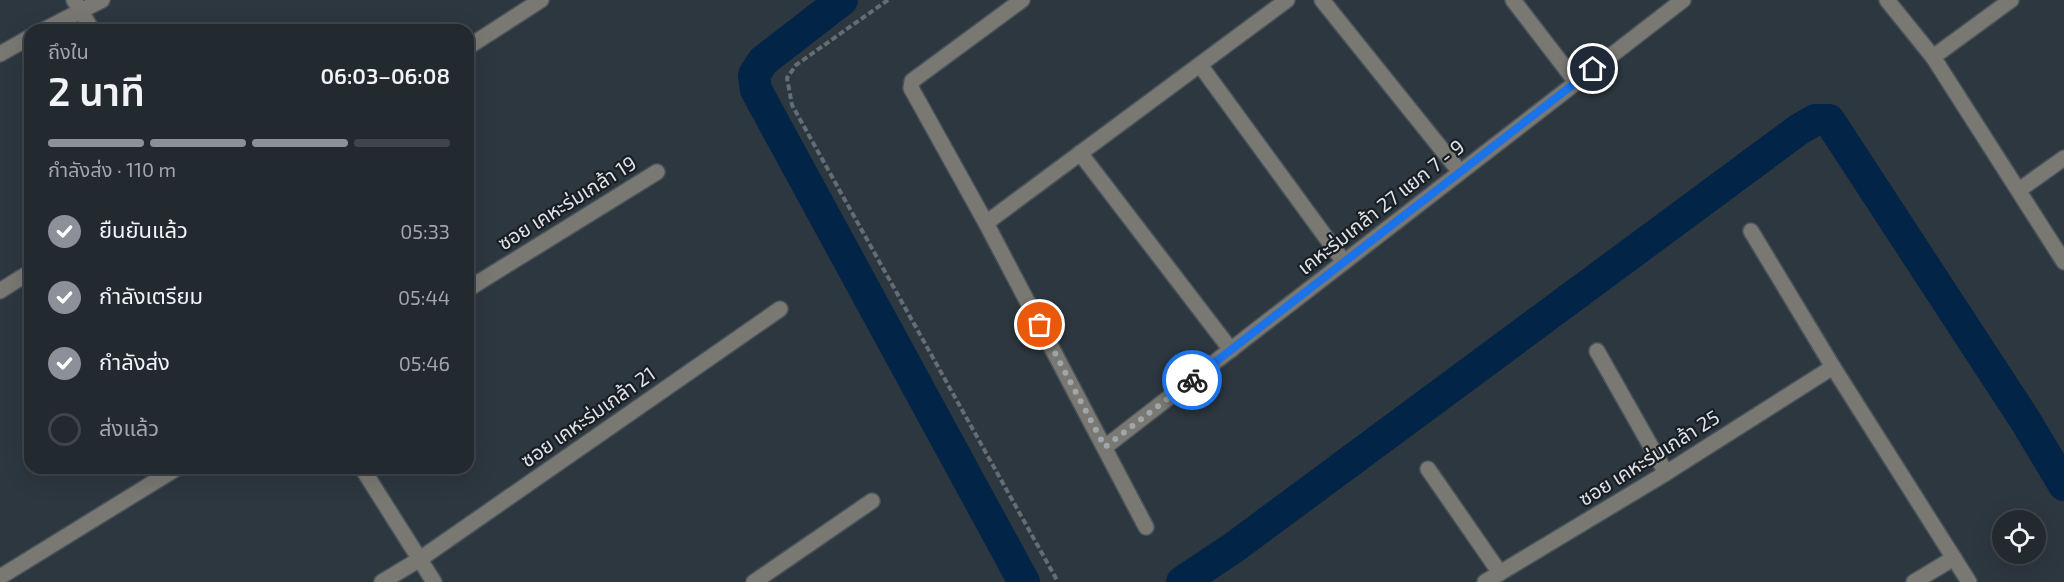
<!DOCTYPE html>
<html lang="th">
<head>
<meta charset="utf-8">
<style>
  :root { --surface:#22292f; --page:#2e353b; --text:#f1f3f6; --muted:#a2a6aa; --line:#3f454b; --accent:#8c9099 }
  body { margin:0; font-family:"Exo 2","Noto Sans Thai",sans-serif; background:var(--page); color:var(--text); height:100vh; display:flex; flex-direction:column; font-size:22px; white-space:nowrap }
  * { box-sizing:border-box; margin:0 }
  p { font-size:20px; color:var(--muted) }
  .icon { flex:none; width:33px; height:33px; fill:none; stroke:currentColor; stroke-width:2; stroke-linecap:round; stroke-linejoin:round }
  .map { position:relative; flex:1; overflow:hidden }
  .drawer { position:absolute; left:24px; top:24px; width:450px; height:450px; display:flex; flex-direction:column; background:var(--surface); border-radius:18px; box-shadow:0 6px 24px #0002,0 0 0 2px var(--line) }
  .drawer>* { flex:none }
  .controls { position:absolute; left:1992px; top:510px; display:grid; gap:12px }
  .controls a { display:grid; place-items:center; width:54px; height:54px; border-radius:50%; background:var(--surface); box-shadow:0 6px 24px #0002,0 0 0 2px var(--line); font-size:30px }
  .pin { position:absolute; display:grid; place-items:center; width:51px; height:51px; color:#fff; margin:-26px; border:3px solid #fff; border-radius:50%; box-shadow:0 2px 6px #0007 }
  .courier { position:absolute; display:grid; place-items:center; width:60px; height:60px; margin:-30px; border:4px solid #1a73e8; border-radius:50%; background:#fff; color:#222; box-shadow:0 2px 8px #0007 }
  .headline em { font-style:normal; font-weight:600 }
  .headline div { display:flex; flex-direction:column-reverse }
  .headline { display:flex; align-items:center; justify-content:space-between; height:102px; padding:0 24px }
  h1 { font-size:39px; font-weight:600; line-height:45px }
  .bar { display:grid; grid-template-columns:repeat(4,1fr); gap:9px 6px; align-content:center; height:72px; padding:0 24px }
  .bar i { height:8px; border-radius:4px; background:var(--line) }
  .bar .selected { background:var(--accent) }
  .bar p { grid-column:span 4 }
  ol { padding:0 24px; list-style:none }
  li { display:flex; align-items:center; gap:18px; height:66px }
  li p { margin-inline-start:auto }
  li .icon { padding:6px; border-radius:50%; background:var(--accent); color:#fff; stroke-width:4 }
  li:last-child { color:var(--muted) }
  li i { width:33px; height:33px; border:3px solid var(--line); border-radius:50% }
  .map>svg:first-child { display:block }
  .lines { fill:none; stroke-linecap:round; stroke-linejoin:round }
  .canal { stroke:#022447; stroke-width:32 }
  .minor-casing { stroke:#49535a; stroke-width:18 }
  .path { stroke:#646d74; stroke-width:4; stroke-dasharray:6 3; stroke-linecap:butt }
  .minor { stroke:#7a7873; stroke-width:15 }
  .done { stroke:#9fa7ad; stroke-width:6; stroke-dasharray:0 10.8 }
  .route { stroke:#1a73e8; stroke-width:8 }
  .labels { text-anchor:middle; stroke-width:4.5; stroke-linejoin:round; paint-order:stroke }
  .street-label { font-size:20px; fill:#dce3e8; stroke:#191e22 }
</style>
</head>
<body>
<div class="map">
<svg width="2064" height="582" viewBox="0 0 2064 582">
  <rect width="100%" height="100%" fill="#2d373f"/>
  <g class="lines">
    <g class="canal">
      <path d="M842 0 763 61 754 75 756 90 1024 582"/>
      <path d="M1182 582 1233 548 1798 130 1815 120H1829L2025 420 2064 485"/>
    </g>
    <defs>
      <g id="minor">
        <path d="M74 0 92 30"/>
        <path d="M1022 0 912 81 911 88 986 223 1146 527"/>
        <path d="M1322 0 1460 172"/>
        <path d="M1513 0 1576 82"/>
        <path d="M1887 0 1933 57 2064 262"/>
        <path d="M44 30 102 0"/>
        <path d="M468 47 541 0"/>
        <path d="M0 54 30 37"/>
        <path d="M1933 57 2011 0"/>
        <path d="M1200 65 1344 262"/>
        <path d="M1080 153 1231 350"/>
        <path d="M2019 190 2064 158"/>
        <path d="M986 223 1287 0"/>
        <path d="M1751 231 1833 367 1969 582"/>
        <path d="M468 289 657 172"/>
        <path d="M0 291 30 272"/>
        <path d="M1597 351 1666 473"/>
        <path d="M1105 447 1683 0"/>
        <path d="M362 468 434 582"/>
        <path d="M1428 469 1500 573"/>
        <path d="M0 577 177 468"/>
        <path d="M382 582 420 559 780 309"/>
        <path d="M754 582 872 501"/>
        <path d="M1485 582 1666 473 1833 367"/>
        <path d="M1914 582 1954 558"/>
      </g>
    </defs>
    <use href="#minor" class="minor-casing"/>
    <path class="path" d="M888 0 796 65 787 78 792 105 1058 582"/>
    <use href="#minor" class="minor"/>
  </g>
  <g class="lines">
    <path class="done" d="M1040 325 1105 447 1192 380"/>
    <path class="route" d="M1192 380 1593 69"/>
  </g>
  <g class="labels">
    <g class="street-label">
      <text transform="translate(567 203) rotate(-32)" y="7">ซอย เคหะร่มเกล้า 19</text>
      <text transform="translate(1381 207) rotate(-38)" y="7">เคหะร่มเกล้า 27 แยก 7 - 9</text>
      <text transform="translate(588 417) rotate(-35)" y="7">ซอย เคหะร่มเกล้า 21</text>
      <text transform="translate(1649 458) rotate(-32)" y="7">ซอย เคหะร่มเกล้า 25</text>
    </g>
  </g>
</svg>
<div class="controls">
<a><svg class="icon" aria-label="locate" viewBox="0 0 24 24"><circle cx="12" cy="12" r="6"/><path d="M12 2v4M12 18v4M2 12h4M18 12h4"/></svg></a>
</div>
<div class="pin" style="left:1040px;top:325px;background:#ea580c"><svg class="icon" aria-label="bag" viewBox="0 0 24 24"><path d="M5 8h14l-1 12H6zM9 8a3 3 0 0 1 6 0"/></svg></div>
<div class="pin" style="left:1593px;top:69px;background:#1f2937"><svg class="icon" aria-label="home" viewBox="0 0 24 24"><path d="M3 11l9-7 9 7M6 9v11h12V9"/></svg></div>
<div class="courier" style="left:1192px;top:380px"><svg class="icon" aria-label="bike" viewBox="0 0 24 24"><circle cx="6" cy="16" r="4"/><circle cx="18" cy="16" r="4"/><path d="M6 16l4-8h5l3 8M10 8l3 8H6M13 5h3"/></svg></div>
<section class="drawer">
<div class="headline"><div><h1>2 นาที</h1><p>ถึงใน</p></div><em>06:03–06:08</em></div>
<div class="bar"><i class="selected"></i><i class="selected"></i><i class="selected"></i><i></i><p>กำลังส่ง · 110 m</p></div>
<ol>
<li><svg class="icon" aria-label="check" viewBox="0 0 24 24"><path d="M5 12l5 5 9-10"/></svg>ยืนยันแล้ว<p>05:33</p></li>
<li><svg class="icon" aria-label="check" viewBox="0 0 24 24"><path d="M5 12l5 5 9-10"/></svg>กำลังเตรียม<p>05:44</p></li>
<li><svg class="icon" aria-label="check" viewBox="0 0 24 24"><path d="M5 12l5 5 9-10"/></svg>กำลังส่ง<p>05:46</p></li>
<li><i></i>ส่งแล้ว</li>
</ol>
</section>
</div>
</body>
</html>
